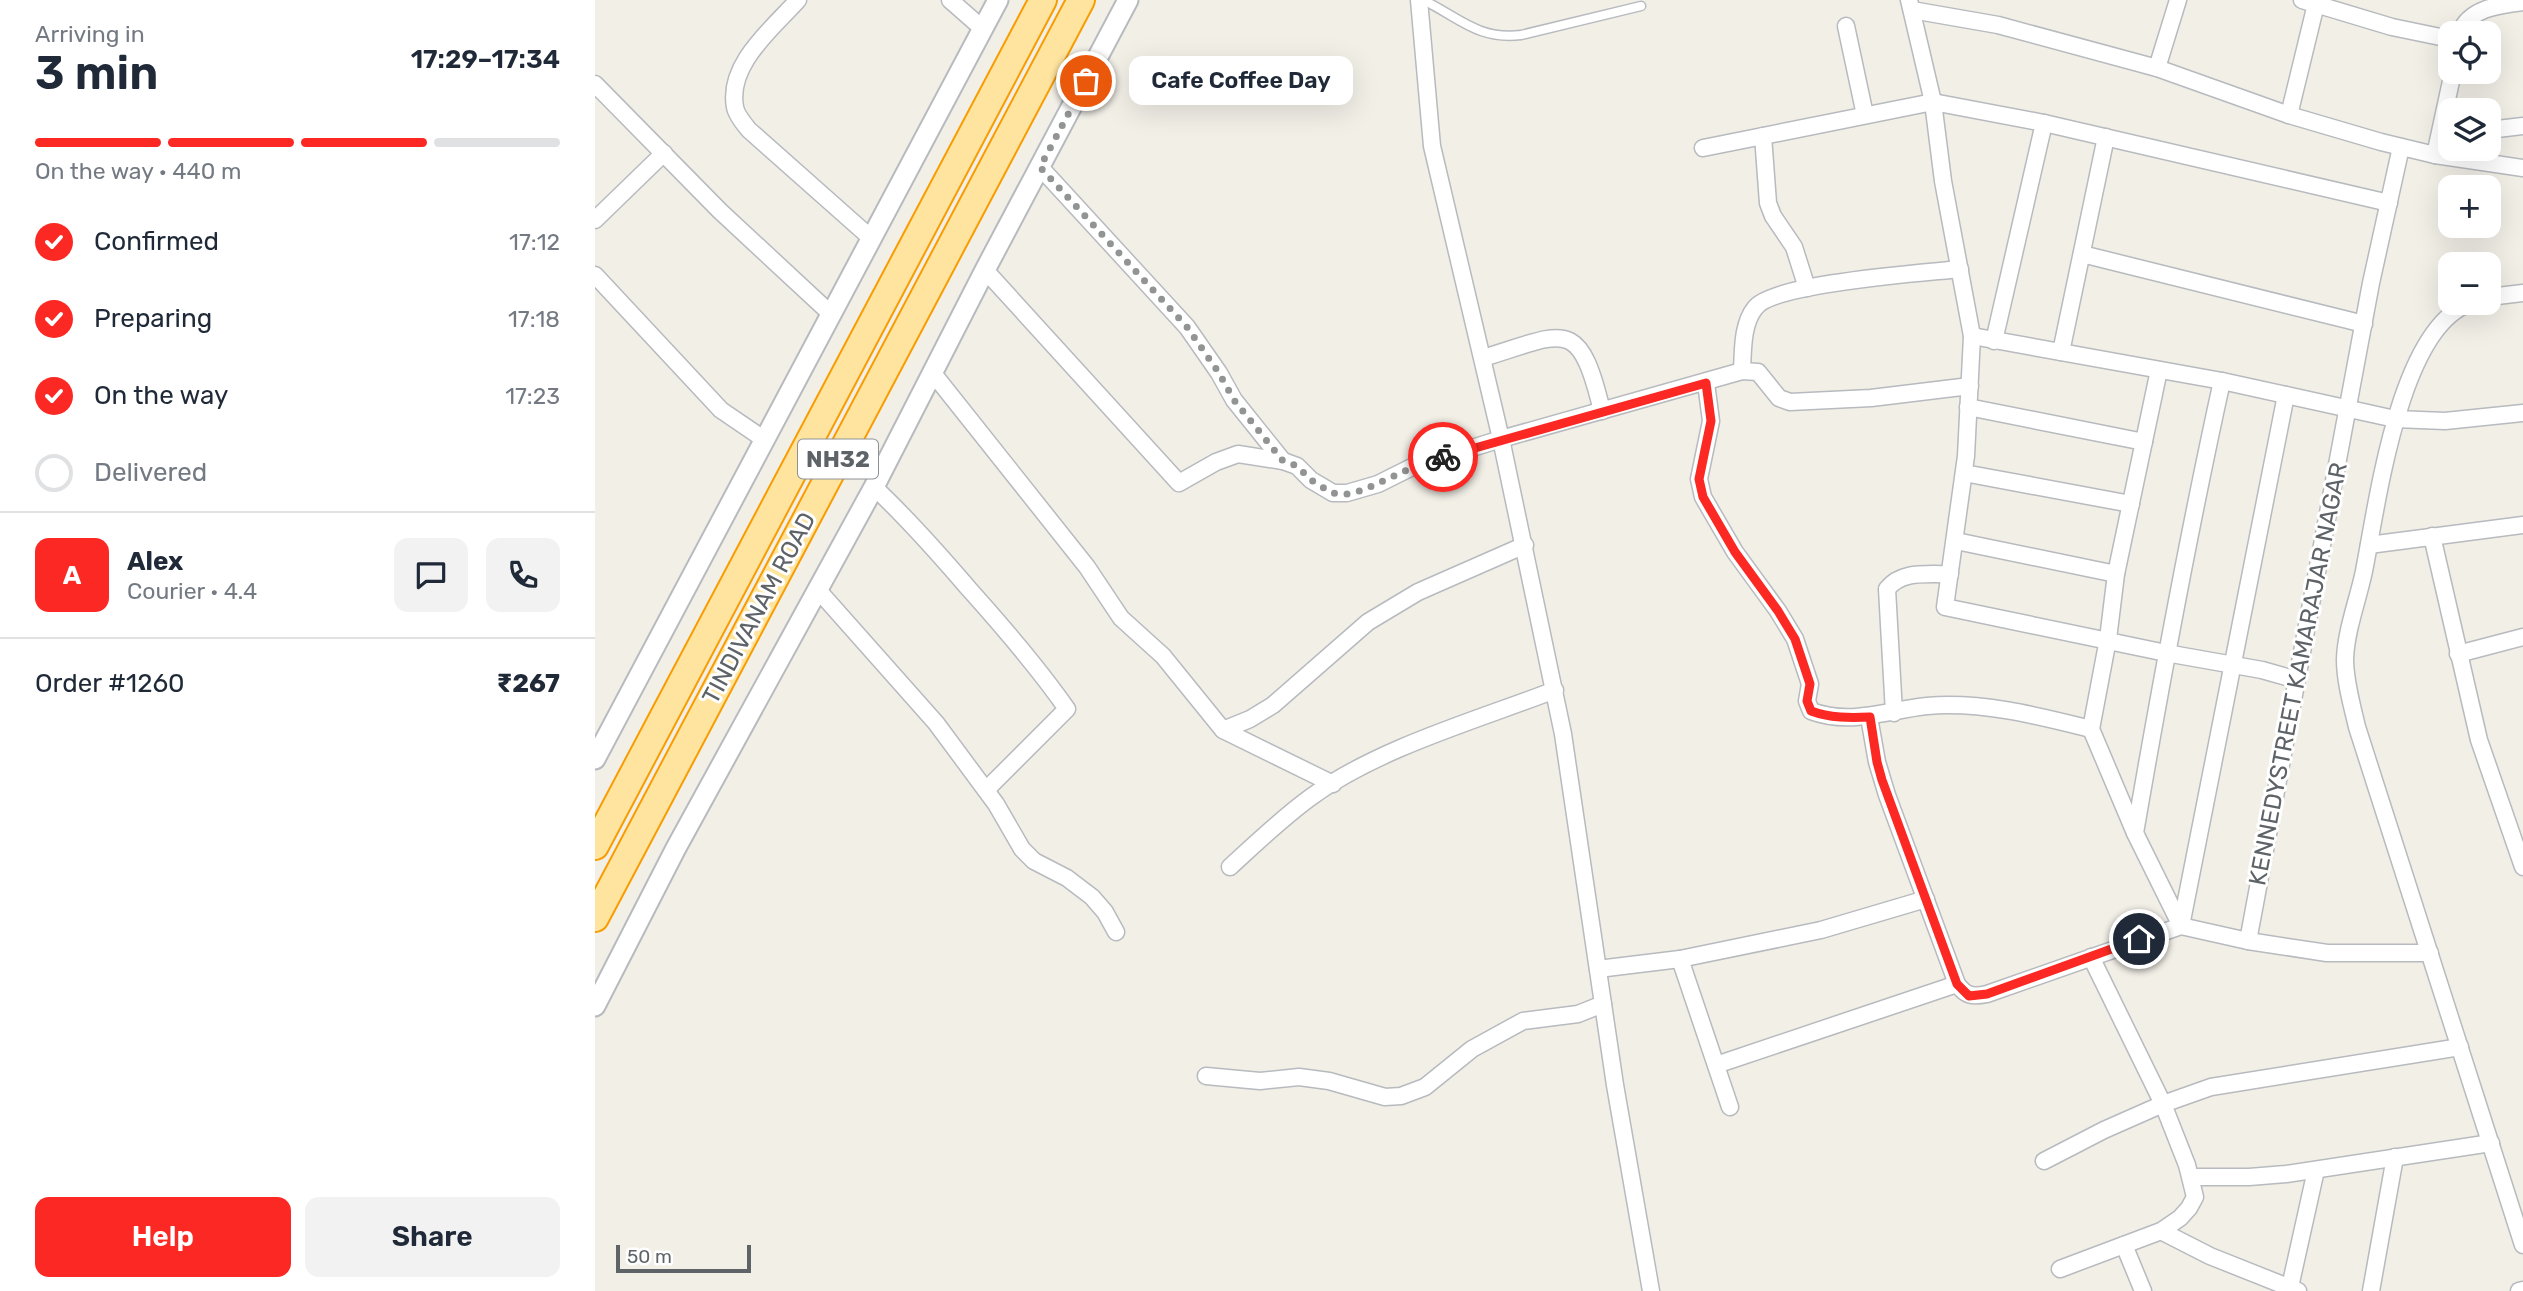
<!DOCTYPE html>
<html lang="en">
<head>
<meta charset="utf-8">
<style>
  :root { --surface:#fff; --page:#f2f2f3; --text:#1f2937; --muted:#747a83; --line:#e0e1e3; --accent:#fb2823 }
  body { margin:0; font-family:Rubik,sans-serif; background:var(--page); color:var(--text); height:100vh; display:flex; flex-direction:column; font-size:26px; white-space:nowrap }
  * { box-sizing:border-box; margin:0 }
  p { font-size:23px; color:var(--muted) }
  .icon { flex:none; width:38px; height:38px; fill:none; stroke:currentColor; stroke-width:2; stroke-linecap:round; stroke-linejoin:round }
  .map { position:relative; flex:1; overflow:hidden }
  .drawer { display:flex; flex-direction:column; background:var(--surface); width:595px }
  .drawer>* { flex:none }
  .fabs { position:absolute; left:1843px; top:21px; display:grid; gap:14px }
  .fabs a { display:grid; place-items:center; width:63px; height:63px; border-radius:14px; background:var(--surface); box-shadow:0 7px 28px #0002; font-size:35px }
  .scale { position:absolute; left:21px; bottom:18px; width:135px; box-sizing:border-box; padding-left:7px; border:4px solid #5e6368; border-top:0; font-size:19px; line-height:24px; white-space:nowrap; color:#5e6368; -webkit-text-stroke:5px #fff; paint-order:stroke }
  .pin { position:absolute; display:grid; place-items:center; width:60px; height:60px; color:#fff; margin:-30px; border:4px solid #fff; border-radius:50%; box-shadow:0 2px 7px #0007 }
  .courier { position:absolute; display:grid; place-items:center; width:70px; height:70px; margin:-35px; border:5px solid #fb2823; border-radius:50%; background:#fff; color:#222; box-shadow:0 2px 9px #0007 }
  .bubble { position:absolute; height:49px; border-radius:14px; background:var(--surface); box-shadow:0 7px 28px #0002; font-size:23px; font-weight:600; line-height:49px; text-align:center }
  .summary em { font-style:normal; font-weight:600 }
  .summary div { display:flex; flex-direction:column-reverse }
  .summary { display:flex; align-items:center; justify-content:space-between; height:119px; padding:0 35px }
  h1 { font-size:46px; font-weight:600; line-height:52px }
  .bar { display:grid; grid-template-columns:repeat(4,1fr); gap:10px 7px; align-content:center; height:84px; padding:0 35px }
  .bar i { height:9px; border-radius:5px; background:var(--line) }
  .bar .current { background:var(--accent) }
  .bar p { grid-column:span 4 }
  .line { display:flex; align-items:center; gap:18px; padding:0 35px; border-top:2px solid var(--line) }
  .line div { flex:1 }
  .round { display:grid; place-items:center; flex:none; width:74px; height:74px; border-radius:14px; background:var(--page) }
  ol { padding:0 35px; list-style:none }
  li { display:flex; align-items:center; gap:21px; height:77px }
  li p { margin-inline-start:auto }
  li .icon { padding:7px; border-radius:50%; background:var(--accent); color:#fff; stroke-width:4 }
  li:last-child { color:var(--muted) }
  li i { width:38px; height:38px; border:4px solid var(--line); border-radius:50% }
  .action { display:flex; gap:14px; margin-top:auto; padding:14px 35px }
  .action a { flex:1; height:80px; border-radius:14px; background:var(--accent); color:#fff; font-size:28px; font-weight:600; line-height:80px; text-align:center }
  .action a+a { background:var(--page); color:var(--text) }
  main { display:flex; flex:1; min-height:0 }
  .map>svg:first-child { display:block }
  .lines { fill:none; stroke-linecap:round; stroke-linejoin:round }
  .service-casing { stroke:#b7babe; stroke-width:11 }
  .minor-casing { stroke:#b7babe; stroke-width:19 }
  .tertiary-casing { stroke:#b7babe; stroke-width:23 }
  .trunk-casing { stroke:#f89c00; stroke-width:30 }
  .service { stroke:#fff; stroke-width:8 }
  .minor { stroke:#fff; stroke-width:16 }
  .tertiary { stroke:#fff; stroke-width:19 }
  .trunk { stroke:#ffe49f; stroke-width:26 }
  .done { stroke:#929494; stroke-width:7; stroke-dasharray:0 12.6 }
  .route { stroke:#fb2823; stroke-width:9 }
  .labels { text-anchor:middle; stroke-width:6; stroke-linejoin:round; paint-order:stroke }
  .shield { fill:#fff; stroke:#8e9295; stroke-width:2 }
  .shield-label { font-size:23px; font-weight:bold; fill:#5e6368 }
  .street-label { font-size:24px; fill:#5e6368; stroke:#fff }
</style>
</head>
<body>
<main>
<section class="drawer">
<div class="summary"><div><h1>3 min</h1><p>Arriving in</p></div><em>17:29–17:34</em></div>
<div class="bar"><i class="current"></i><i class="current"></i><i class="current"></i><i></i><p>On the way · 440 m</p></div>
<ol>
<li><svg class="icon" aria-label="check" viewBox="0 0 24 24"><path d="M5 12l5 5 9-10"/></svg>Confirmed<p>17:12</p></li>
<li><svg class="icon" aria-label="check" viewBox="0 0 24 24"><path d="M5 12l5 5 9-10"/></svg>Preparing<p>17:18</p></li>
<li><svg class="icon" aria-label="check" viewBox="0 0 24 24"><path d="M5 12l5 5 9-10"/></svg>On the way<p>17:23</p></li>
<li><i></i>Delivered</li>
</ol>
<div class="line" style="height:126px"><b class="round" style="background:var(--accent);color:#fff">A</b><div><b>Alex</b><p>Courier · 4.4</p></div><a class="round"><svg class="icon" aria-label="chat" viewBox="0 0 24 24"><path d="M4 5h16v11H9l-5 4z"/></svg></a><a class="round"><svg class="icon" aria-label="phone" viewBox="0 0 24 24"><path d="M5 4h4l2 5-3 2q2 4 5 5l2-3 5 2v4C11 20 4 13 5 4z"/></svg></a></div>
<div class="line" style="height:91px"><div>Order #1260</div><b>₹267</b></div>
<div class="action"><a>Help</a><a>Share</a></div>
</section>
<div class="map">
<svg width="1928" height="1291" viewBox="0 0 1928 1291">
  <rect width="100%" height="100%" fill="#f2efe7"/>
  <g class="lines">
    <defs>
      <path id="service" d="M828 0C865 18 883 40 926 35L1046 6"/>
      <g id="minor">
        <path d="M203 0C178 28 132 64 140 107 141 114 149 124 154 130L277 239"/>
        <path d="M355 0 388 29"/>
        <path d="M824 0 837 146 906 439 968 734 1020 1085 1056 1291"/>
        <path d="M1314 0 1338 102 1348 181 1377 336 1371 456 1350 607 1571 653 1667 670 1702 680"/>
        <path d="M1707 0 1797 27 1855 39"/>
        <path d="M1317 10 1403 25 1562 68 1694 115 1786 142 1840 155 1928 168"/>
        <path d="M1251 26 1270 115"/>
        <path d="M1865 33C1874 8 1904 5 1928 2"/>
        <path d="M1562 68 1583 0"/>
        <path d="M0 84 125 211 237 315"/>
        <path d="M1694 115 1721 4"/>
        <path d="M1894 130 1928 126"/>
        <path d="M1168 136 1173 203 1178 216 1199 247 1212 288"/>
        <path d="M1108 148 1338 102 1449 123 1794 203"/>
        <path d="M1840 155 1858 72"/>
        <path d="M445 167 592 327 624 373 639 400 688 461"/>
        <path d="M0 220 69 153"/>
        <path d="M1487 254 1769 324"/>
        <path d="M390 270 584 483 621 462 643 454 688 461 702 466 716 480 738 493H752L783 484 819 466 906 439 1147 371 1163 372 1184 398 1195 402 1276 398 1375 386"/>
        <path d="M0 275 126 410 170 440"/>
        <path d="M1894 297 1928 293"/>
        <path d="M1876 303C1804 326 1782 506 1769 571 1763 600 1751 630 1750 659 1750 682 1757 705 1762 727L1928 1245"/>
        <path d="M1377 336 1627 381 1800 419 1850 421 1928 413"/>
        <path d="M1399 341 1449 123"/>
        <path d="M1466 352 1511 137"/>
        <path d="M888 358C970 333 984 315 1007 411"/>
        <path d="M1564 370 1521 574 1513 639 1496 729 1540 833 1586 926 1653 941 1732 953H1835"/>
        <path d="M1147 371C1148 351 1147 324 1160 308 1178 283 1329 273 1365 269"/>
        <path d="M337 372 492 567 526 618 568 656 628 730"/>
        <path d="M1111 383 1116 421 1104 479 1108 497 1140 552 1183 611 1200 639 1215 684 1212 701 1216 711C1256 726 1292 710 1332 706 1386 701 1444 716 1496 729"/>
        <path d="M1373 407 1549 442"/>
        <path d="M1369 473 1536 504"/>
        <path d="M279 487C313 519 344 554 374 589 409 628 442 666 472 709L391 790"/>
        <path d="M1837 536 1884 740 1928 867"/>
        <path d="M1361 541 1521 574"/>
        <path d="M1774 545 1928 525"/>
        <path d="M223 590 341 723 401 804 427 849 439 861 472 878 497 897 510 912 521 932"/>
        <path d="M1863 654 1928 637"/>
        <path d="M1299 713 1292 589C1307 570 1332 575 1355 574"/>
        <path d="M1274 717 1282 762 1292 795 1362 984C1371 996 1377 997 1392 994L1586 926 1691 395"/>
        <path d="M738 784 628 730 655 719 678 705 773 622 823 592 930 545"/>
        <path d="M1540 833C1566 682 1594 531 1627 381"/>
        <path d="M635 867C661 843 687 818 716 797 783 748 882 720 960 690"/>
        <path d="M1653 941 1776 283 1806 147"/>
        <path d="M1085 959 1135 1107"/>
        <path d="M1003 969 1085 959 1226 930 1331 899"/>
        <path d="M1121 1065 1362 984"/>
        <path d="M611 1076 665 1081 704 1077 734 1081 790 1097 806 1096 830 1087 877 1049 928 1021 983 1014 1008 1004"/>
        <path d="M1449 1161 1509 1130 1568 1104 1616 1087 1865 1047"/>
        <path d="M1596 1177H1654L1691 1174 1896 1143"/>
        <path d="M1566 1231 1615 1256 1703 1291"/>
        <path d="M1529 1245 1548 1291"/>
        <path d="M1465 1269 1566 1231 1585 1218 1594 1208 1600 1197 1592 1165 1568 1104 1496 957"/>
        <path d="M1695 1287 1721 1170"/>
        <path d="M1776 1291 1800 1157"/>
        <path d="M1924 1291 1928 1290"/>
      </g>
      <g id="tertiary">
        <path d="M0 759 403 0"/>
        <path d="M0 1006 81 848 279 487 390 270 533 0"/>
      </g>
      <g id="trunk">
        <path d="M0 846 448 0"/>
        <path d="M0 918 486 0"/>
      </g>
    </defs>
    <use href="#service" class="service-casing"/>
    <use href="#minor" class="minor-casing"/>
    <use href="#tertiary" class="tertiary-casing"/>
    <use href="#trunk" class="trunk-casing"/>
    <use href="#service" class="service"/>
    <use href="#minor" class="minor"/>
    <use href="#tertiary" class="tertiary"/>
    <use href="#trunk" class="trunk"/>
  </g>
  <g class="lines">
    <path class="done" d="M491 81 445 167 592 327 624 373 639 400 688 461 702 466 716 480 737 493 752 494 768 490 819 467 848 457"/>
    <path class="route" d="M848 457 1111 383 1116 421 1104 479 1108 497 1140 552 1183 611 1200 639 1215 684 1212 701 1216 711C1235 718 1255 718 1275 717L1282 762 1287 780 1362 984 1374 996 1392 994 1544 939"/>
  </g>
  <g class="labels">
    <rect class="shield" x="203" y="439.5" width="80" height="39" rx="5"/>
    <g class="shield-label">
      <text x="243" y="467">NH32</text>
    </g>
    <g class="street-label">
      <text transform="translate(164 608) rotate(-62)" y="8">TINDIVANAM ROAD</text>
      <text transform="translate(1703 674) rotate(-79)" y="8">KENNEDYSTREET KAMARAJAR NAGAR</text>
    </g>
  </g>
</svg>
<div class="fabs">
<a><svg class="icon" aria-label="locate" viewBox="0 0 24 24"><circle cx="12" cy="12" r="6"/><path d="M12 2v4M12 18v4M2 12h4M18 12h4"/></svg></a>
<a><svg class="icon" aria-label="layers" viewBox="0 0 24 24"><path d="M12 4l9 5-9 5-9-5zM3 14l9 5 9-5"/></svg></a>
<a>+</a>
<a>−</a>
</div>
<div class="scale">50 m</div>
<div class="pin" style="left:491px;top:81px;background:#ea580c"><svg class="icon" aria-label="bag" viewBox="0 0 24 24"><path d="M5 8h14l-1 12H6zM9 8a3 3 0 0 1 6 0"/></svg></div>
<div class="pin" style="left:1544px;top:939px;background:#1f2937"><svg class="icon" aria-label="home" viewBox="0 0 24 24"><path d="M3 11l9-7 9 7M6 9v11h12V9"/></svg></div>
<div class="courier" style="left:848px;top:457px"><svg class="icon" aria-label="bike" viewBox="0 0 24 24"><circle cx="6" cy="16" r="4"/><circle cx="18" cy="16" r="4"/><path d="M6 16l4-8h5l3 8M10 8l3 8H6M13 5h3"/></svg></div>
<div class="bubble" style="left:534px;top:56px;width:224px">Cafe Coffee Day</div>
</div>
</main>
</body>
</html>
